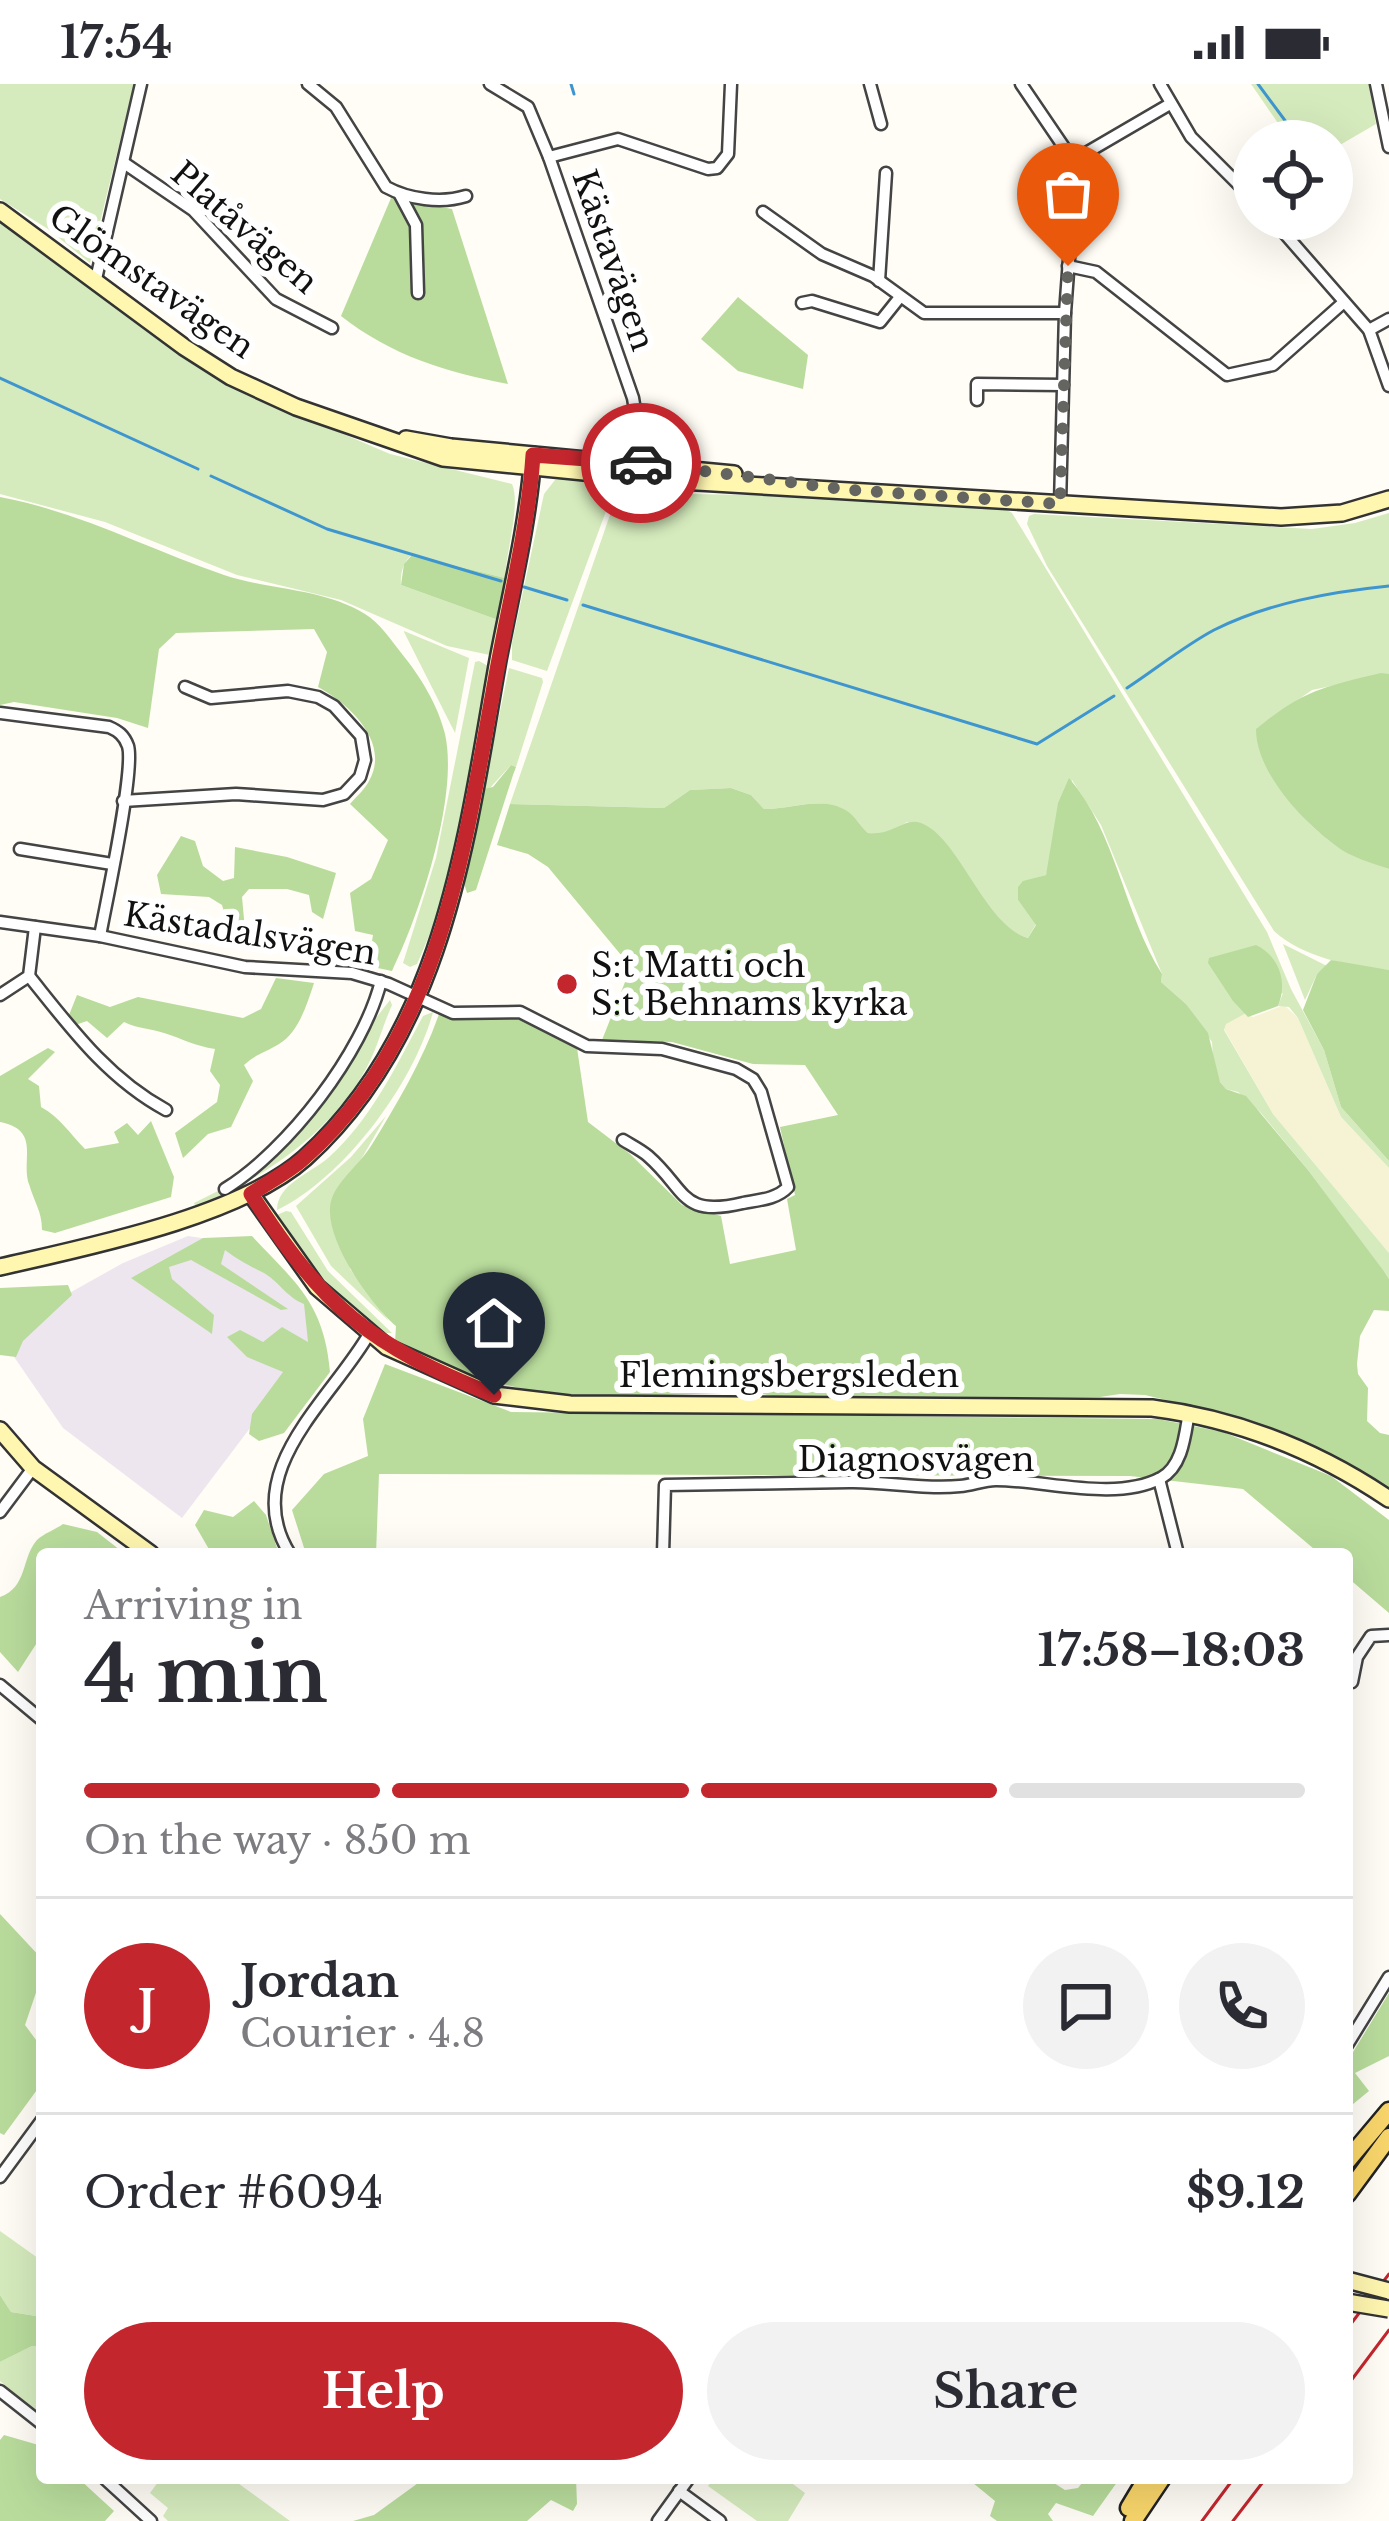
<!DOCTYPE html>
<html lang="en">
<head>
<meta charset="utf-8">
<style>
  :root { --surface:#fff; --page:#f2f2f3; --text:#2b2b33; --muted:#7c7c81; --line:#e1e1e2; --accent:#c4262e }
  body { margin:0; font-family:"Libre Baskerville",serif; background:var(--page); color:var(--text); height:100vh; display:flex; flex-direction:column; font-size:45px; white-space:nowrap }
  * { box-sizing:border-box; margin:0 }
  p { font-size:39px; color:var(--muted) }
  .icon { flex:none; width:66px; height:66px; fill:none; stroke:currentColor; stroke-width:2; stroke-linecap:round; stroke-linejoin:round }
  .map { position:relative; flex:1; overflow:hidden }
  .details { position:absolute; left:36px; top:1464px; width:1317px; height:936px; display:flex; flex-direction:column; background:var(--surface); border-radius:12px; box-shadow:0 12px 48px #0002 }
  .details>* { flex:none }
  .fabs { position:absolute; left:1233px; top:36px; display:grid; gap:24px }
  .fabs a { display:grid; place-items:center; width:120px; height:120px; border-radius:50%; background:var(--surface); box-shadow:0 12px 48px #0002; font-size:60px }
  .pin { position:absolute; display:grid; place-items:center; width:102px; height:102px; color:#fff; margin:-123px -51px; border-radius:50% 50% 50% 0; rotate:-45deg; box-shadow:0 0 12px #0007 }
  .pin .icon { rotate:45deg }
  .courier { position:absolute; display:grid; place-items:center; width:120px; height:120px; margin:-60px; border:9px solid #c4262e; border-radius:50%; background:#fff; color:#222; box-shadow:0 3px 15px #0007 }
  .summary em { font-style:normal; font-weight:700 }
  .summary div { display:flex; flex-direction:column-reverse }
  .summary { display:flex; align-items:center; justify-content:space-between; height:204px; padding:0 48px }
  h1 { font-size:78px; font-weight:700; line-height:90px }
  .bar { display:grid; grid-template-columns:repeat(4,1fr); gap:18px 12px; align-content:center; height:144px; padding:0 48px }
  .bar i { height:15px; border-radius:9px; background:var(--line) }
  .bar .current { background:var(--accent) }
  .bar p { grid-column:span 4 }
  .line { display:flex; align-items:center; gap:30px; padding:0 48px; border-top:3px solid var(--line) }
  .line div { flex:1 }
  .round { display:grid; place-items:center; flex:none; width:126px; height:126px; border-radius:63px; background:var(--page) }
  .button { display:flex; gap:24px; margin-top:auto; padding:24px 48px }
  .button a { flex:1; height:138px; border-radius:72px; background:var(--accent); color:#fff; font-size:48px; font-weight:700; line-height:138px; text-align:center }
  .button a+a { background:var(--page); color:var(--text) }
  .status { display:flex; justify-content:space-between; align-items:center; height:84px; padding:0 60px; background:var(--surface); direction:ltr }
  .status svg { height:33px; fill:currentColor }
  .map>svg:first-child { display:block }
  .industrial { fill:#eee6ef }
  .farmland { fill:#f6f3d4 }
  .green { fill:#d5ebbd }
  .forest { fill:#b9dc9c }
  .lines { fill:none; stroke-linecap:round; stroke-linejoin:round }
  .stream { stroke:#3f96cf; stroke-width:3 }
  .street-casing { stroke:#444; stroke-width:15 }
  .secondary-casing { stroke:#333; stroke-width:20 }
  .primary-casing { stroke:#222; stroke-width:21 }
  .street { stroke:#fff; stroke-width:10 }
  .secondary { stroke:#fff6b0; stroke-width:15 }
  .primary { stroke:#f9d66b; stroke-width:16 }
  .rail { stroke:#c4262e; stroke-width:3 }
  .secondary-bridge-casing { stroke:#333; stroke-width:20; stroke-linecap:butt }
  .secondary-bridge { stroke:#fff6b0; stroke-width:15 }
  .done { stroke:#646461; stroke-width:12; stroke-dasharray:0 21.6 }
  .route { stroke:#c4262e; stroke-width:15 }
  .poi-dot { fill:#c4262e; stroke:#fff; stroke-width:4.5 }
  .labels { text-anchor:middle; stroke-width:12; stroke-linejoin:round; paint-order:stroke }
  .street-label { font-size:33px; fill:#111; stroke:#fff }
  .poi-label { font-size:33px; fill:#111; stroke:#fff; text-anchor:start }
</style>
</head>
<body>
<div class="status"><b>17:54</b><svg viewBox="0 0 49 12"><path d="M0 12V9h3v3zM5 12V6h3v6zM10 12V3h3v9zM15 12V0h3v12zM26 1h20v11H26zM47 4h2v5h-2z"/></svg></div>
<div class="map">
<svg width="1389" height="2437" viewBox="0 0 1389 2437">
  <rect width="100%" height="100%" fill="#fffdf5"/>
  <path class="industrial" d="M188 1152 229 1158 307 1216 316 1257 182 1434 63 1344 10 1267 64 1212 123 1179Z"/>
  <path class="farmland" d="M1284 921 1298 934 1341 1033 1389 1084V1169L1273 1030 1224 945 1225 940 1244 929 1253 933Z"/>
  <g class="green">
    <path d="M0 0H134L90 179 48 145 0 115Z"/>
    <path d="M1251 0H1369L1376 40 1333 65 1332 57 1289 55Z"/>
    <path d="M0 135 173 266 224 299 390 370 512 400C521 420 506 468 505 494L412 471C403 477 400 491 401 501L498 536 490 571 447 562 341 516 237 491 105 438 0 410Z"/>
    <path d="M570 393 658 402 619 410 609 419 547 587 512 576V559L544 410 555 396Z"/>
    <path d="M668 405 691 410 799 412 1007 426 1012 429 1267 848 1291 905 1324 966 1341 1023 1389 1077V1084L1341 1033 1298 934 1289 923 1278 922 1283 909 1226 940 1224 946 1273 1030 1389 1169V1195L1308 1086 1261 1029 1238 1008 1226 1005 1220 998 1214 989 1212 958 1186 920 1161 898 1162 890 1101 741 1072 696 1046 791 1023 798 1018 816 1036 840 1028 854C975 838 966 750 907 738L885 751 868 749C860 742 855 732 846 727 821 711 790 726 764 725L751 711 731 704 690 706 664 724 510 720 611 428 619 419 655 415Z"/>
    <path d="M1389 429V590L1312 606 1257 644C1261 691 1299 734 1336 762 1350 773 1372 778 1389 785V886C1352 883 1302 873 1274 847L1047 482 1027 440 1029 432 1034 430 1312 445 1355 439Z"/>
    <path d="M404 547 469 574 455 649 404 548Z"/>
    <path d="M479 577 490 583C471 682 460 787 417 880L410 883 403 879 436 774 475 578Z"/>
    <path d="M509 584 542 594 543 598 516 683 511 681 488 706 484 705Z"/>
    <path d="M1283 860 1327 882 1317 890 1305 916Z"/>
    <path d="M390 916 392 921C382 943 376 969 363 990 326 1053 261 1095 196 1123L194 1119 256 1088Z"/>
    <path d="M433 928C414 999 344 1094 277 1126 277 1100 311 1089 328 1074 371 1036 396 982 423 932Z"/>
    <path d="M386 1032 359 1079 350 1185 389 1237 331 1182 296 1122 351 1073Z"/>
    <path d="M286 1127 291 1128 328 1187 392 1249H386C344 1219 295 1182 277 1131Z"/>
    <path d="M0 2147 42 2177V2233L11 2228 0 2211Z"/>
    <path d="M32 2262 42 2263V2306L39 2307 42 2332 0 2297V2278Z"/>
    <path d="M161 2394H231L290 2437H168L163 2432 168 2424 150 2409Z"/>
    <path d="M714 2394H785L805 2409 788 2437H757L708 2402Z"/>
  </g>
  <g class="forest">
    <path d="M391 114 452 125 508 300C446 288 392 272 341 232Z"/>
    <path d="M738 213 808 271 803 305 738 287 701 255Z"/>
    <path d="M0 413C80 428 148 465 224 491 269 506 323 504 365 530 379 538 391 556 402 570 420 592 438 621 445 650 459 712 420 830 392 887L368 882 373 851 355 847 350 809 371 795 388 756 350 720C356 713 365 705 369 697 391 658 349 620 318 603L327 568 314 545 176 549 159 565 148 644 117 634 14 618 0 621Z"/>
    <path d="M412 471 505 494 498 536 401 501 404 480Z"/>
    <path d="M1381 589 1389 590V785C1372 779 1350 773 1336 762 1302 737 1256 688 1256 645 1304 606 1323 603 1381 589Z"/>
    <path d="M511 681 516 683 513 691 476 806 467 809 464 799 484 705 493 703Z"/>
    <path d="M1069 694C1117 750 1123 828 1162 890L1161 898 1186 920 1208 949 1220 998 1226 1005 1246 1012 1308 1086 1383 1186 1389 1195V1227L1374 1226 1360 1252 1357 1280 1358 1290 1368 1304 1367 1337 1380 1349 1389 1351V1407C1334 1372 1273 1335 1208 1334L1204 1325 1145 1311 1120 1310 1100 1313 785 1314 750 1308 581 1314 539 1309 468 1291 395 1258 396 1242C370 1220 319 1149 332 1114 339 1095 360 1080 371 1062 397 1020 423 976 439 930 463 937 483 931 507 933 533 935 554 952 577 964L588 1038 630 1070 682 1121 721 1132 730 1180 796 1166 787 1115 795 1111 780 1043 838 1031 805 981 753 980 672 958 602 956 631 883 548 783 528 770 497 761 510 720 664 724 690 706 731 704 751 711 764 725C790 726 822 711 847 727 855 732 860 742 868 749 894 752 903 733 921 739 959 753 985 842 1028 854L1036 841 1018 816V803L1023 797 1046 791 1058 719Z"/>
    <path d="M181 752 195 757 203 782 223 797 234 794 235 763 287 773 336 789 323 835 312 828 309 811 287 805H249L242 813 245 846 228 841 222 821 209 813 161 810 157 791Z"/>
    <path d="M1256 861C1279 872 1288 898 1278 922L1248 933 1233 917 1208 879 1209 874Z"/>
    <path d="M1331 876 1389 886V1077L1341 1023 1324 966 1303 926 1317 890Z"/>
    <path d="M276 894 314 899C307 920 299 948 279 960 266 968 256 970 244 981L253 997 231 1043 208 1050 183 1074 175 1049 217 1018 220 1001 210 987 215 965C195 962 183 955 164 949 150 944 138 945 124 938L107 954 87 937 75 941 69 931 77 911 110 923 138 913 243 934 261 925Z"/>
    <path d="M48 964 55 968 28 995 39 1002 41 1023C61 1034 69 1049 85 1065L119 1059 114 1048 127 1039 138 1051 151 1037 174 1093 171 1113 55 1149 42 1146C42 1127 34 1118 29 1100 21 1075 41 1046 0 1038V992Z"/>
    <path d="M252 1152C296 1199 324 1219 330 1288L284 1349 259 1357 249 1350 252 1330 283 1288 247 1273 227 1253 240 1246 263 1258 282 1243 308 1258 304 1220C286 1213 278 1196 262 1188 248 1181 238 1176 225 1166L221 1180 288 1225 281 1226 191 1176 169 1183 172 1195 214 1231 212 1250 131 1194 203 1154Z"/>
    <path d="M68 1201 72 1211 23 1257 16 1273 0 1271V1204Z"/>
    <path d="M385 1280 511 1328 1158 1335 1223 1348 1331 1392 1389 1436V1529L1347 1493V1470H1320L1243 1405 1130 1392 379 1390 376 1470H306L292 1426 324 1390 368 1372 363 1335Z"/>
    <path d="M254 1417 266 1431 279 1470H219L210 1467 195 1441 204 1426 233 1433Z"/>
    <path d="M63 1440 97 1448 125 1470H42V1551L18 1588 0 1568V1513C28 1503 21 1474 37 1456 43 1450 56 1445 63 1440Z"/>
    <path d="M0 1830 42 1875V1891L25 1941 42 1964V1999L4 2051 0 2049Z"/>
    <path d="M1389 1909V1972L1355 1989 1369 2007 1347 2025V1978Z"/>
    <path d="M0 2211 11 2228 42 2233V2263L32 2262 0 2278Z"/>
    <path d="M4 2351 42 2362V2394H78L114 2427 105 2437H0V2356Z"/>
    <path d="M425 2394H576L577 2420 573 2427 551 2416 527 2437H353L374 2431Z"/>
    <path d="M967 2394H1046L1065 2406 1078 2404 1086 2394H1120L1093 2432 1056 2419 1048 2430 1053 2437H997L990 2432 995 2417Z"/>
  </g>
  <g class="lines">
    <g class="stream">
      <path d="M571 0 574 10"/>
      <path d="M1258 0 1298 54"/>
      <path d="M0 294 198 385"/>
      <path d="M211 392 327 445 501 497"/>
      <path d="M524 503 567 516"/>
      <path d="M583 521 1037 660 1114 612"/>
      <path d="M1127 604C1156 585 1184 562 1214 546 1268 519 1330 508 1389 502"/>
    </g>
    <defs>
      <g id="street">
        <path d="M308 0 336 23 386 103C408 115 441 120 466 112"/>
        <path d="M490 0 528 23 549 73 633 314 645 387"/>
        <path d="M870 0 881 40"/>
        <path d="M1021 0 1076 81 1065 229 1060 420"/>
        <path d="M1160 0 1191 53 1254 116"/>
        <path d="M1376 0 1389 63"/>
        <path d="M549 73 618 55 708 85 717 84 728 70 731 0"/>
        <path d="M1074 76 1170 20"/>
        <path d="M124 79 193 126 276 215 332 244"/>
        <path d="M400 111 416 141 418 209"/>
        <path d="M763 128 822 170 873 192 924 229H1065"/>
        <path d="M1272 135 1369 246 1389 302"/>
        <path d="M1068 182 1096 188 1227 291 1273 281 1344 218"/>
        <path d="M96 195 141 0"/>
        <path d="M879 197 886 89"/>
        <path d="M802 219 812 217 880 238 900 213"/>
        <path d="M1369 246 1389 235"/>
        <path d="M977 316V300L1063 301"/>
        <path d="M0 629 109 643C118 647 124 651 128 662 135 686 106 819 100 852"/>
        <path d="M123 717 236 710 323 716 344 710 360 693 365 676 361 652 334 622 318 613 288 607 211 614 185 603"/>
        <path d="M20 765 112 780"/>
        <path d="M0 838 100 852 245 883 352 889 389 900 453 929 520 928 587 962 662 965 736 985 753 995 761 1008 788 1103C777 1115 759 1116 743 1119 680 1134 687 1106 648 1072 641 1066 631 1061 623 1056"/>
        <path d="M29 892C70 943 107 994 166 1026"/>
        <path d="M0 911 29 892 35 843"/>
        <path d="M225 1105C288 1066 363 969 381 897"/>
        <path d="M1159 1395 1178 1470"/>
        <path d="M0 1428 33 1384"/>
        <path d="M290 1470C238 1388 331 1316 369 1250"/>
        <path d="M663 1470 665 1401C726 1400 788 1399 849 1398 886 1397 923 1406 960 1402 972 1401 984 1396 996 1396 1045 1396 1115 1418 1161 1394 1183 1382 1185 1350 1189 1328"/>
        <path d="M1352 1598 1357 1573 1371 1552 1389 1551"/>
        <path d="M0 1601 42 1636"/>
        <path d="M1347 1961 1389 1893"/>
        <path d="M0 2093 42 2036"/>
        <path d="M0 2307 42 2340"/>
        <path d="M104 2394 151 2437"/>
        <path d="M679 2407 720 2437"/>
        <path d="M658 2437 689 2394"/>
      </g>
      <g id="secondary">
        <path d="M0 127 184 263 231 293 296 323 443 374 664 396 1281 433 1342 429 1389 415"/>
        <path d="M406 355 451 363 734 390"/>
        <path d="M251 1110 317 1203 387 1263 494 1311 570 1320 1152 1324C1237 1335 1318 1367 1389 1415"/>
        <path d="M0 1183C87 1163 239 1133 305 1074 445 948 467 751 498 576 511 508 528 440 533 371"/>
        <path d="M0 1346 33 1384 151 1470"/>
      </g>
      <g id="primary">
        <path d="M1347 2077 1389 2027"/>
        <path d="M1347 2110 1389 2053"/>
        <path d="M1129 2424 1147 2394"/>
        <path d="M1133 2437 1162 2394"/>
      </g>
    </defs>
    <use href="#street" class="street-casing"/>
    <use href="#secondary" class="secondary-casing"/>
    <use href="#primary" class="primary-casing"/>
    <use href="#street" class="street"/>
    <use href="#secondary" class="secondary"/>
    <use href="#primary" class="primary"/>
    <g class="rail">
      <path d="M1347 2245 1389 2190"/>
      <path d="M1347 2302 1389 2246"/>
      <path d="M1202 2437 1234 2394"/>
      <path d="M1233 2437 1266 2394"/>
    </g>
    <defs>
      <g id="secondary-bridge">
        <path d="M1347 2196 1389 2207"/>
        <path d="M1347 2218 1389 2225"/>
      </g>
    </defs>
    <use href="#secondary-bridge" class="secondary-bridge-casing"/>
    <use href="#secondary-bridge" class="secondary-bridge"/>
  </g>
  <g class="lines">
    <path class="done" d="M641 379 850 406 1060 420 1068 182"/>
    <path class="route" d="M494 1311C369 1261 324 1224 251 1110 268 1098 289 1088 304 1074 440 955 464 765 495 597 508 523 528 447 533 371L641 379"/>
  </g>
  <circle class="poi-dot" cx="567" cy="900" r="12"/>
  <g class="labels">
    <g class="street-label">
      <text transform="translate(245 143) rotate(41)" y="12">Platåvägen</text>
      <text transform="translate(614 176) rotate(71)" y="12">Kästavägen</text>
      <text transform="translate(152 197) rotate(35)" y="12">Glömstavägen</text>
      <text transform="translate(250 849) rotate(9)" y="12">Kästadalsvägen</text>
      <text x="789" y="1303">Flemingsbergsleden</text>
      <text x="916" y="1387">Diagnosvägen</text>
    </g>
    <g class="poi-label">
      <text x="591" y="893">S:t Matti och<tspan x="591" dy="38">S:t Behnams kyrka</tspan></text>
    </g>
  </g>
</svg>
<div class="fabs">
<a><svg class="icon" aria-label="locate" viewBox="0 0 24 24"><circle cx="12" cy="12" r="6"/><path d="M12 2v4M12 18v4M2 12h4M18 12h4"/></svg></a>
</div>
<div class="pin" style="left:1068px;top:182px;background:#ea580c"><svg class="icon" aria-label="bag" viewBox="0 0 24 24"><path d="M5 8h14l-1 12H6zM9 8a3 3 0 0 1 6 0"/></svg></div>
<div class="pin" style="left:494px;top:1311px;background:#1f2937"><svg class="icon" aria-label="home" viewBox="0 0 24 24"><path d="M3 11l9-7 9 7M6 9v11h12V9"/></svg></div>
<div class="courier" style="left:641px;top:379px"><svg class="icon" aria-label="car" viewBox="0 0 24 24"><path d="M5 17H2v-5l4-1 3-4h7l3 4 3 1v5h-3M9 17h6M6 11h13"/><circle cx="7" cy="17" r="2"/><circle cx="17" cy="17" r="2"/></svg></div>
<section class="details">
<div class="summary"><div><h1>4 min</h1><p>Arriving in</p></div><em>17:58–18:03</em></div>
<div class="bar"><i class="current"></i><i class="current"></i><i class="current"></i><i></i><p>On the way · 850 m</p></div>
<div class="line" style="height:216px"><b class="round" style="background:var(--accent);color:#fff">J</b><div><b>Jordan</b><p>Courier · 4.8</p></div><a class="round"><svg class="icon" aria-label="chat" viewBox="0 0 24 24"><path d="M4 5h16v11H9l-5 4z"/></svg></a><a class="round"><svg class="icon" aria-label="phone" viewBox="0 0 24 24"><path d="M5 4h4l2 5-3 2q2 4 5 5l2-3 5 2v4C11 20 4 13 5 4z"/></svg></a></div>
<div class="line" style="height:156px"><div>Order #6094</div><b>$9.12</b></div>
<div class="button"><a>Help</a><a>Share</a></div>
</section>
</div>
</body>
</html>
